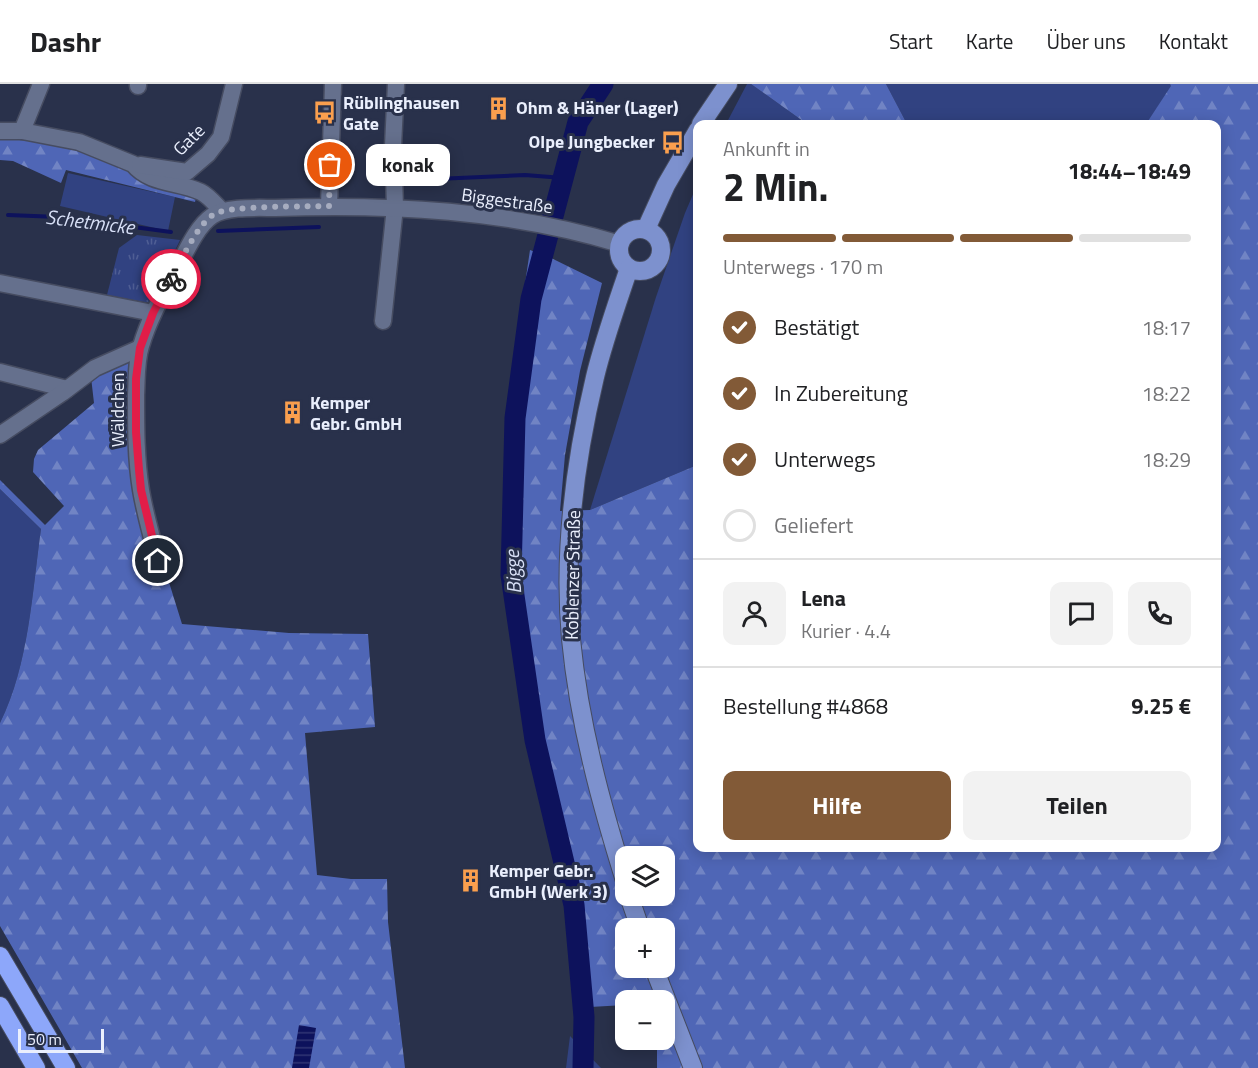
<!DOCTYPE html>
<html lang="de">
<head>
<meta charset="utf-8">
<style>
  :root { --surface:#fff; --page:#f2f2f2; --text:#202124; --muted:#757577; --line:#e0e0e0; --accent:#825a37 }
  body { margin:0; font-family:"Titillium Web",sans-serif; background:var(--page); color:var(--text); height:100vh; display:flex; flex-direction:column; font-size:22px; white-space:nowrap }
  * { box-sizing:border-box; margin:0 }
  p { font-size:20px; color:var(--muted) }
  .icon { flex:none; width:33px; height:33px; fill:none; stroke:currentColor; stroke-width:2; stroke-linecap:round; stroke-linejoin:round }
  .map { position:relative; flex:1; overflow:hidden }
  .drawer { position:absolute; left:693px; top:36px; width:528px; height:732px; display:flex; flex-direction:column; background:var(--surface); border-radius:12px; box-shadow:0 3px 15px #0003 }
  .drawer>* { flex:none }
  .buttons { position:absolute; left:615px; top:762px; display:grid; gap:12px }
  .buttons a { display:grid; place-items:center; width:60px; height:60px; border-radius:12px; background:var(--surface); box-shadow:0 3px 15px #0003; font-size:30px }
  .scale { position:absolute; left:18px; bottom:15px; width:86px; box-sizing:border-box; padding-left:6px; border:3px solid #eaeffd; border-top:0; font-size:16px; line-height:21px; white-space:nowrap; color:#eaeffd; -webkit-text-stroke:4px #29314b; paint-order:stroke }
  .pin { position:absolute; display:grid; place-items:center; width:51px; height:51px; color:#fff; margin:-26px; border:3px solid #fff; border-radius:50%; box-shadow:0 2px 6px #0007 }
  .courier { position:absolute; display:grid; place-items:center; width:60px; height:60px; margin:-30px; border:4px solid #e11d48; border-radius:50%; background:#fff; color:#222; box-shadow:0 2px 8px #0007 }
  .bubble { position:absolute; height:42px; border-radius:12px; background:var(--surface); box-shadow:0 3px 15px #0003; font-size:20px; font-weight:700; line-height:42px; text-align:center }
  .summary em { font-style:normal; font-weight:700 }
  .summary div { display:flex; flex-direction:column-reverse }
  .summary { display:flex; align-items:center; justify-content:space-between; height:102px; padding:0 30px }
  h1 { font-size:39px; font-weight:700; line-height:45px }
  .bar { display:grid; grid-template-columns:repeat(4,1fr); gap:9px 6px; align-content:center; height:72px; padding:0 30px }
  .bar i { height:8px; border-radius:4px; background:var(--line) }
  .bar .current { background:var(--accent) }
  .bar p { grid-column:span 4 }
  .line { display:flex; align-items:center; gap:15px; padding:0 30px; border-top:2px solid var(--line) }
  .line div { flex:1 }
  .round { display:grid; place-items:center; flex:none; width:63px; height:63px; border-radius:12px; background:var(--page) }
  ol { padding:0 30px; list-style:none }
  li { display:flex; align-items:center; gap:18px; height:66px }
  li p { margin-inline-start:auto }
  li .icon { padding:6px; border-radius:50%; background:var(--accent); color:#fff; stroke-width:4 }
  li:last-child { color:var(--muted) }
  li i { width:33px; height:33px; border:3px solid var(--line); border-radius:50% }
  .action { display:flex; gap:12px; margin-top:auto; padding:12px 30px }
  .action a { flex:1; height:69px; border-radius:12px; background:var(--accent); color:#fff; font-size:24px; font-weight:700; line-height:69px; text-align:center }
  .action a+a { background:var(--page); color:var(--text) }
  header { display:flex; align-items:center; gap:36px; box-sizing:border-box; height:84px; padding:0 30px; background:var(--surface); border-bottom:2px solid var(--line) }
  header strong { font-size:28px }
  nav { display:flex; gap:33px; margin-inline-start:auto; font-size:21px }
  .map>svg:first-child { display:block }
  .grass { fill:#314281 }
  .forest { fill:url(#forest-firs); fill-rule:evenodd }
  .park { fill:url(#park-tufts) }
  .water { fill:url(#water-rules) }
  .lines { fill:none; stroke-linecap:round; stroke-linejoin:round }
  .stream { stroke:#0d125c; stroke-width:4 }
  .river { stroke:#0d125c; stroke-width:21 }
  .minor-casing { stroke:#464c61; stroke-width:19 }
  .major-casing { stroke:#464c61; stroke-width:20 }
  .highway-casing { stroke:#464c61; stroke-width:20 }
  .minor { stroke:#65708d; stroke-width:16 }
  .major { stroke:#7d91ce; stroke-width:18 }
  .highway { stroke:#8da7fa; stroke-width:18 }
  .done { stroke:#a6acbf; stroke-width:6; stroke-dasharray:0 10.8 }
  .route { stroke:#e11d48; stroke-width:8 }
  .labels { text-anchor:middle; stroke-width:6; stroke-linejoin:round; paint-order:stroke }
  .poi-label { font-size:18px; font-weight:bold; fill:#eaeffd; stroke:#29314b; text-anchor:start }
  .street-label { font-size:18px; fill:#eaeffd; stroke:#29314b }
  .water-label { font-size:20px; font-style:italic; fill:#d7dff6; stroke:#29314b }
</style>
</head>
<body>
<header>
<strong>Dashr</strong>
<nav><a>Start</a><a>Karte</a><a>Über uns</a><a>Kontakt</a></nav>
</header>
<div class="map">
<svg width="1258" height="984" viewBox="0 0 1258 984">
  <defs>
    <pattern id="forest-firs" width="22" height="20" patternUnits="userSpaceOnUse" patternTransform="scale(1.5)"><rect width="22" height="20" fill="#4f66b6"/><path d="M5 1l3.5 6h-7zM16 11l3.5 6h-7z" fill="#7184c4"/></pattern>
    <pattern id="park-tufts" width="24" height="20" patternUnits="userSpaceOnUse" patternTransform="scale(1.5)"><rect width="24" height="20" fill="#314281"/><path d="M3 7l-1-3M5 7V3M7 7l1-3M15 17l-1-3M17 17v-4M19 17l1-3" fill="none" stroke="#4f5e94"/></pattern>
    <pattern id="water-rules" width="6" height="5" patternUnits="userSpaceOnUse" patternTransform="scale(1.5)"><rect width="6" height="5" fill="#0d125c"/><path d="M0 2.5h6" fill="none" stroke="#303574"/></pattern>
  </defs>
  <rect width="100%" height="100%" fill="#29314b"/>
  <g class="grass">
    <path d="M747 0H751L807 40H726Z"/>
    <path d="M886 0H1170L1172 2 1146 40H907Z"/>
    <path d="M68 89 175 113 168 147 60 122Z"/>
    <path d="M697 101V381L590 426 656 213 685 129Z"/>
    <path d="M0 405 41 445C32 509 29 580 0 639Z"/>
    <path d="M570 952 601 984H566Z"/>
  </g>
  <g class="forest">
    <path d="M751 0H886L907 40H807Z"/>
    <path d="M1170 0H1258V984H657V956H664V916H626L625 921 590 923 503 478 507 321 530 166 549 173 602 199 580 287 565 371 560 427 590 426 697 381 698 764H1216V40H1146L1171 2ZM626 772H664V812H626ZM626 844H664V884H626Z"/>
    <path d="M0 50 78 58 197 109 195 118 66 86 61 99 13 77 0 76Z"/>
    <path d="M133 266 131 376 182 540 289 549 368 550 375 643 305 649 317 791 351 795H387L388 838 405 984H82L0 842V639C29 580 32 509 41 445L0 405V396L45 441 64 422 33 388 34 375 38 366 94 319 91 293Z"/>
  </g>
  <path class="park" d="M137 151 180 156 150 219 107 211 119 164Z"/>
  <path class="water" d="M299 941 316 944 309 984H292Z"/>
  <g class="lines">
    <g class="stream">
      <path d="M436 95 525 91 563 94"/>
      <path d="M8 131 59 133 171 148"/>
      <path d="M218 147 319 143"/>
    </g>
    <path class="river" d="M583 984 584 933 574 821 535 656 511 491 515 334 531 215 578 38 603 0"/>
    <defs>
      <g id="minor">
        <path d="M138 2V0"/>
        <path d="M0 47H22L79 58 133 80C150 101 178 97 201 108 209 112 216 121 222 127"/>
        <path d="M22 47 41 0"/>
        <path d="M140 81 187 88 208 70 221 53 234 0"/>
        <path d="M329 122 333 0"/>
        <path d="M0 199 153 229"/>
        <path d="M383 237 395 123 393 62 396 0"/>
        <path d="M0 288 67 305"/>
        <path d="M0 351 62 309 95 284 140 264"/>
        <path d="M158 477C152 453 145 430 141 406 136 375 136 343 136 311 137 295 136 277 141 262 149 235 162 212 175 188 185 170 196 143 212 132 226 122 258 124 275 124 391 120 508 126 620 160"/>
      </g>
      <g id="major">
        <path d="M701 40 728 0"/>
        <circle cx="640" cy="166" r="21"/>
        <path d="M646 145 666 101 698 46"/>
        <path d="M626 800C601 720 579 639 571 555 563 468 575 377 595 293 604 256 617 220 629 184"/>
        <path d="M629 812 640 844"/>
        <path d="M654 884 693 984"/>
      </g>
      <g id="highway">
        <path d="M0 872 66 984"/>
        <path d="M0 922 36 984"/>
      </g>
    </defs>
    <use href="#minor" class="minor-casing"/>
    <use href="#major" class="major-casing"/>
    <use href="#highway" class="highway-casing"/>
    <use href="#minor" class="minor"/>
    <use href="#major" class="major"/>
    <use href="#highway" class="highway"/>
  </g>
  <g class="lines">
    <path class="done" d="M171 195C181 177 197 141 214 130 230 121 307 123 329 122L330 81"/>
    <path class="route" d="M158 477 141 406 139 386 136 348V295L140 264 153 229 171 195"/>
  </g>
  <defs>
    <symbol id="building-bare" viewBox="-9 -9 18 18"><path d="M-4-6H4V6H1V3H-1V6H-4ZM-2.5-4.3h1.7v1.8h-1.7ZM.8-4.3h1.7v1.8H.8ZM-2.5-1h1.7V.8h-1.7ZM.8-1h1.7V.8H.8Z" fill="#fa9f4e" stroke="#29314b" stroke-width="2.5" paint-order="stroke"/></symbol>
    <symbol id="bus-bare" viewBox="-9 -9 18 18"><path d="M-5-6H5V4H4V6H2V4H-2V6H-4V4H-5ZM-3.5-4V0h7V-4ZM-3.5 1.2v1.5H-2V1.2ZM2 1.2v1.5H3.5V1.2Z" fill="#fa9f4e" stroke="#29314b" stroke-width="2.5" paint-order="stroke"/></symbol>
  </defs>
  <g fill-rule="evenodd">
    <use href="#building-bare" x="482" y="8" width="33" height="33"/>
    <use href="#bus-bare" x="308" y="12" width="33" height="33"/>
    <use href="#bus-bare" x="656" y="42" width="33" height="33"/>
    <use href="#building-bare" x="276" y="312" width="33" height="33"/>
    <use href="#building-bare" x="454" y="780" width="33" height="33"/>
  </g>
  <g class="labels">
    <g class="poi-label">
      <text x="343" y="25">Rüblinghausen<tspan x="343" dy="21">Gate</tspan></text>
      <text x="516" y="30">Ohm &amp; Häner (Lager)</text>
      <text x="655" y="64" text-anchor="end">Olpe Jungbecker</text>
      <text x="310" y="325">Kemper<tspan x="310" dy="21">Gebr. GmbH</tspan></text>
      <text x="489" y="793">Kemper Gebr.<tspan x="489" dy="21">GmbH (Werk 3)</tspan></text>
    </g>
    <g class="street-label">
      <text transform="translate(189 56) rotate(-45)" y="6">Gate</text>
      <text transform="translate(507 117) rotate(8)" y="6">Biggestraße</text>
      <text transform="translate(118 326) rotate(-90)" y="6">Wäldchen</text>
      <text transform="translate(573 491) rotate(-89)" y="6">Koblenzer Straße</text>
    </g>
    <g class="water-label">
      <text transform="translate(90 138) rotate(7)" y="7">Schetmicke</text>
      <text transform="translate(513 488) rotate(-93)" y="7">Bigge</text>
    </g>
  </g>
</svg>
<div class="buttons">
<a><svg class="icon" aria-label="layers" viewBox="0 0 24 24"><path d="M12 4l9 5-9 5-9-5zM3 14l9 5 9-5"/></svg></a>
<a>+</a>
<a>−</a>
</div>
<div class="scale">50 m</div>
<div class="pin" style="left:330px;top:81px;background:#ea580c"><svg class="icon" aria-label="bag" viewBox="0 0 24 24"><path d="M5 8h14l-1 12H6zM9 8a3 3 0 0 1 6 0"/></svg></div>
<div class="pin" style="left:158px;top:477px;background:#1f2937"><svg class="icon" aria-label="home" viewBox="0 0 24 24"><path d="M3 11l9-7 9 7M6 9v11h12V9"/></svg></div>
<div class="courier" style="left:171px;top:195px"><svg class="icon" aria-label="bike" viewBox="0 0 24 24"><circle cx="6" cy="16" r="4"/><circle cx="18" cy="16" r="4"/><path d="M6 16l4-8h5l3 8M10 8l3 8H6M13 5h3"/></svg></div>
<div class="bubble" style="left:366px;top:60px;width:84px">konak</div>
<section class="drawer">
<div class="summary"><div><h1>2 Min.</h1><p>Ankunft in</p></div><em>18:44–18:49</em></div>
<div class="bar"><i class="current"></i><i class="current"></i><i class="current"></i><i></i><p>Unterwegs · 170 m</p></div>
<ol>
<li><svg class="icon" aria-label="check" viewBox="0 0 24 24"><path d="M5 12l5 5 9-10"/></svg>Bestätigt<p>18:17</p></li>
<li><svg class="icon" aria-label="check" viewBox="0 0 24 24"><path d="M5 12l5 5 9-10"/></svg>In Zubereitung<p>18:22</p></li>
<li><svg class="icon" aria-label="check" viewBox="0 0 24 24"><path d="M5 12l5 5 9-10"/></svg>Unterwegs<p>18:29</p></li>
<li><i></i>Geliefert</li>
</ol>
<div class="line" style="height:108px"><a class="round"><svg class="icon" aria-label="person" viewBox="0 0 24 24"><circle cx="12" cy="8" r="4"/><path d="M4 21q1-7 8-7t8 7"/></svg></a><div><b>Lena</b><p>Kurier · 4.4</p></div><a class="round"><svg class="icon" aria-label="chat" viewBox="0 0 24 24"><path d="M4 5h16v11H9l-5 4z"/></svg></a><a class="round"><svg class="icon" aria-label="phone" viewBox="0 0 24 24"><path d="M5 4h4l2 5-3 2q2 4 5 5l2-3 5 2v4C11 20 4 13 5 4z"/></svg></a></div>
<div class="line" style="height:78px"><div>Bestellung #4868</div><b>9.25 €</b></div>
<div class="action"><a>Hilfe</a><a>Teilen</a></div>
</section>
</div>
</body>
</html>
